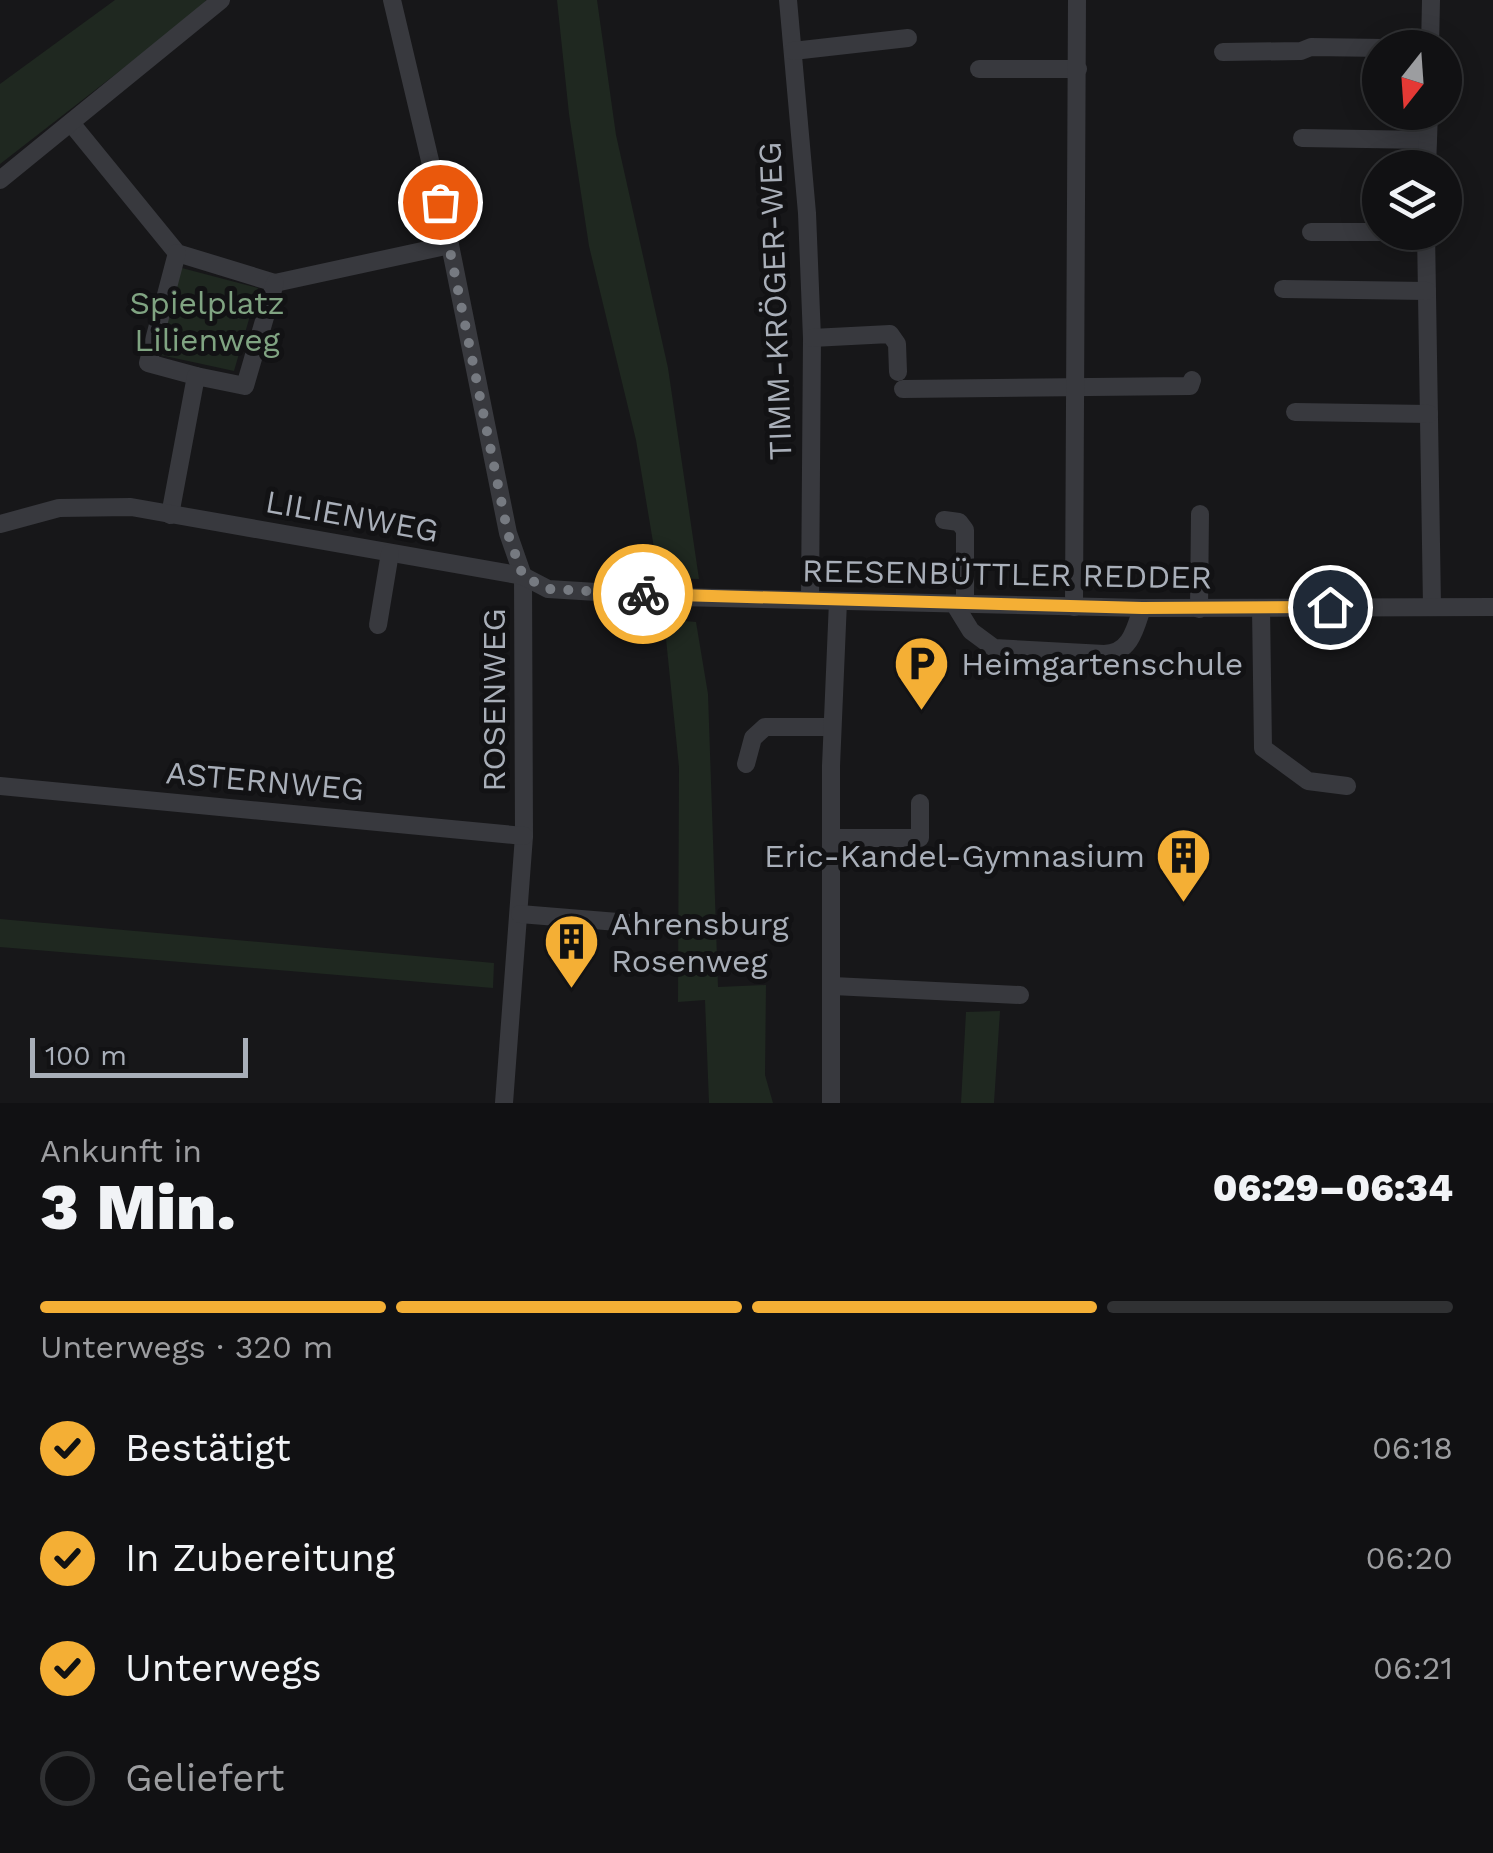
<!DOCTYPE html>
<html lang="de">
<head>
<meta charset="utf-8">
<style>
  :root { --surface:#111113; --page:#1e1f21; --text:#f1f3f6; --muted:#9c9da0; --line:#303133; --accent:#f4af35 }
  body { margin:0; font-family:"Work Sans",sans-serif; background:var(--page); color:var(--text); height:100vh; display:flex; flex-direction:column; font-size:38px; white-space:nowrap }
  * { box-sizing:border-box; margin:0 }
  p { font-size:32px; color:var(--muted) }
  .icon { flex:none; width:55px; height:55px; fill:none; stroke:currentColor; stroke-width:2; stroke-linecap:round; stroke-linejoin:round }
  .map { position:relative; height:1103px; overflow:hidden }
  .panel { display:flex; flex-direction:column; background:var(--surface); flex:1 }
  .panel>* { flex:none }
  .needle { width:65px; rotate:197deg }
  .buttons { position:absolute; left:1362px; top:30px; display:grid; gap:20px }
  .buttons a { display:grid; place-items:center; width:100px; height:100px; border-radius:50%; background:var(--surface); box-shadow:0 5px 25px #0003,0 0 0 2px var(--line); font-size:50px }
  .scale { position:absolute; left:30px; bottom:25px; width:218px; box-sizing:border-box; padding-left:10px; border:5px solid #a9afb9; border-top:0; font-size:28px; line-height:35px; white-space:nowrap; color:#a9afb9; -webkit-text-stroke:8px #121214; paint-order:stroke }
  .pin { position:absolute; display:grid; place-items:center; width:85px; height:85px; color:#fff; margin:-42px; border:5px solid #fff; border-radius:50%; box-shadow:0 2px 10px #0007 }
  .courier { position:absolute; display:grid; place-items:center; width:100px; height:100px; margin:-50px; border:8px solid #f4af35; border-radius:50%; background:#fff; color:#222; box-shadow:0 2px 12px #0007 }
  .headline em { font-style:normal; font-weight:800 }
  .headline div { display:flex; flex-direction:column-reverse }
  .headline { display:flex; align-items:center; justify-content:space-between; height:170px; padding:0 40px }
  h1 { font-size:65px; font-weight:800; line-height:75px }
  .bar { display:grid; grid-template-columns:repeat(4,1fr); gap:15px 10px; align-content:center; height:120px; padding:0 40px }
  .bar i { height:12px; border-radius:8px; background:var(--line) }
  .bar .active { background:var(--accent) }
  .bar p { grid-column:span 4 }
  ol { padding:0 40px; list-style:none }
  li { display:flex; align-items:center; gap:30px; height:110px }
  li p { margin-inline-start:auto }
  li .icon { padding:10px; border-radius:50%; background:var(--accent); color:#111; stroke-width:4 }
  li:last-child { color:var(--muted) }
  li i { width:55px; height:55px; border:5px solid var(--line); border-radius:50% }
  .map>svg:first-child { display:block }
  .green { fill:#1f2820 }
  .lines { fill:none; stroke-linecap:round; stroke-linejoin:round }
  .minor { stroke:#38393e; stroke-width:18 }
  .done { stroke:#767a81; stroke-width:10; stroke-dasharray:0 18 }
  .route { stroke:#f4af35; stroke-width:12 }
  .labels { text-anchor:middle; stroke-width:10; stroke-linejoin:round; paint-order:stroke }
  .street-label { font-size:32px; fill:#a9afb9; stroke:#121214 }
  .park-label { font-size:32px; fill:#80a482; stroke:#121214 }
  .poi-label { font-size:32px; fill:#a9afb9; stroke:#121214; text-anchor:start }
</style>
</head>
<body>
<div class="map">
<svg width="1493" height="1103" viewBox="0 0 1493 1103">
  <rect width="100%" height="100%" fill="#171719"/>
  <g class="green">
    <path d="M115 0H206L202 7 0 164V84Z"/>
    <path d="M557 0H597L616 135 668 368 699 579 659 578 636 440 589 246 569 114Z"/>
    <path d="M178 267 258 288 234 371 156 354Z"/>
    <path d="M664 619 696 622 708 694 718 987 766 985 765 1075 773 1103H709L705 1000 678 1002 679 767Z"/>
    <path d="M0 919 494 963 493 988 0 947Z"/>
    <path d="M1000 1011 994 1103H961L966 1012Z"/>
  </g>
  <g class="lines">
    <g class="minor">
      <path d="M392 0 450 245 508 533 523 576 524 836 504 1103"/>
      <path d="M788 0 807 213 812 338 810 600"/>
      <path d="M1430 48 1431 0"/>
      <path d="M793 51 908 38"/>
      <path d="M1223 52 1301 51 1311 47 1385 48"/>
      <path d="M979 69H1078"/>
      <path d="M71 123 177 253 275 283 450 245"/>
      <path d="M1302 138 1428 140"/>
      <path d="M1427 168 1429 112"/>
      <path d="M0 180 221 0"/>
      <path d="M1311 232H1380"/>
      <path d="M1426 232 1432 606"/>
      <path d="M177 253 148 363 196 376"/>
      <path d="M1283 289 1427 291"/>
      <path d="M812 338 890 334 897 344 898 372"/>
      <path d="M903 389 1190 386 1192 380"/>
      <path d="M1295 412 1429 414"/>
      <path d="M170 515 196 376 245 386 275 283"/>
      <path d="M944 520 959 522 965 530V605"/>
      <path d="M0 524 59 508 131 507 523 576 548 589 678 597 1142 608 1493 607"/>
      <path d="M955 605 971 631 994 648 1104 654C1130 653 1135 630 1142 608"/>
      <path d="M1074 607 1077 0"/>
      <path d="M1261 608 1263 748 1308 781 1347 786"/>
      <path d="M1199 609 1200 514"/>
      <path d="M378 625 390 553"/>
      <path d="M746 764 753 738 765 727H832"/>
      <path d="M0 786 524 836"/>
      <path d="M832 838H920V803"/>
      <path d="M520 914 630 923"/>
      <path d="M833 986 1020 995"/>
      <path d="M831 1103V766L838 601"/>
    </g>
  </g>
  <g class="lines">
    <path class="done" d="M440 202 508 534 523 576 548 589 643 594"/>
    <path class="route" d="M643 594 1142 608 1330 607"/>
  </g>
  <defs>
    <symbol id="parking-pin" viewBox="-11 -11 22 30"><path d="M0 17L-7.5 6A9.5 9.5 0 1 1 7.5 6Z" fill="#f4af35" stroke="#121214"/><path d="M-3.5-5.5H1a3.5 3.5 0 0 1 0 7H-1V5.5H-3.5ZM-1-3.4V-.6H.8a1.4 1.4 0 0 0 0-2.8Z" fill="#111"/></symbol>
    <symbol id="building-pin" viewBox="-11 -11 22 30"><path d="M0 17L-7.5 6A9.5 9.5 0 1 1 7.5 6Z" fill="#f4af35" stroke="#121214"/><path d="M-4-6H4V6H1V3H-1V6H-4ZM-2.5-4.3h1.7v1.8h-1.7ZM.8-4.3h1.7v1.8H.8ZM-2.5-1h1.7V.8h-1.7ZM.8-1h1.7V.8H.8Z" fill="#111"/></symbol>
  </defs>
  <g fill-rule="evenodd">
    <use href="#parking-pin" x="890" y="632" width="63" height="86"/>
    <use href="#building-pin" x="1152" y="824" width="63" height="86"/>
    <use href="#building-pin" x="540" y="910" width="63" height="86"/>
  </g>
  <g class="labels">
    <g class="street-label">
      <text transform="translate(775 301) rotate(-92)" y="11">TIMM-KRÖGER-WEG</text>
      <text transform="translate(352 516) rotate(10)" y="11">LILIENWEG</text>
      <text transform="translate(1007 574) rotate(1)" y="11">REESENBÜTTLER REDDER</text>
      <text transform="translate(494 700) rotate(-90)" y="11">ROSENWEG</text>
      <text transform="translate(265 781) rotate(5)" y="11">ASTERNWEG</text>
    </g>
    <g class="park-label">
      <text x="207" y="314">Spielplatz<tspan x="207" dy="37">Lilienweg</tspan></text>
    </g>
    <g class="poi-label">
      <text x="961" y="675">Heimgartenschule</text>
      <text x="1145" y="867" text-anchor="end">Eric-Kandel-Gymnasium</text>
      <text x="611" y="935">Ahrensburg<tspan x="611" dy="37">Rosenweg</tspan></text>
    </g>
  </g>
</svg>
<div class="buttons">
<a><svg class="needle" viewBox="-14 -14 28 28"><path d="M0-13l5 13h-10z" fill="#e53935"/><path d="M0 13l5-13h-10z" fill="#9c9da0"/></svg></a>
<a><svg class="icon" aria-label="layers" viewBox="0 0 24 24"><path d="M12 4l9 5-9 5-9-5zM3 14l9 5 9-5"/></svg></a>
</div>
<div class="scale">100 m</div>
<div class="pin" style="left:440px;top:202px;background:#ea580c"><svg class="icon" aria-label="bag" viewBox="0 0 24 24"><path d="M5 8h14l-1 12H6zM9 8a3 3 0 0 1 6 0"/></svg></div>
<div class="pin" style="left:1330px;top:607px;background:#1f2937"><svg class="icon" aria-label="home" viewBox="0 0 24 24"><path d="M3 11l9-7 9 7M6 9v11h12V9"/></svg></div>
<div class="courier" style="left:643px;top:594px"><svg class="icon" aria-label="bike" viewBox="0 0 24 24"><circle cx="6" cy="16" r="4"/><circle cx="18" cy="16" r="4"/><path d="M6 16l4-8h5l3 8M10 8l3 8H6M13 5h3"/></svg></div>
</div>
<section class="panel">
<div class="headline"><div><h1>3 Min.</h1><p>Ankunft in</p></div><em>06:29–06:34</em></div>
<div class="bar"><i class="active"></i><i class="active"></i><i class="active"></i><i></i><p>Unterwegs · 320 m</p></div>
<ol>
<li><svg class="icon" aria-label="check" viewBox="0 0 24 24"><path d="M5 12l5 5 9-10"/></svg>Bestätigt<p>06:18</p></li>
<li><svg class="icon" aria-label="check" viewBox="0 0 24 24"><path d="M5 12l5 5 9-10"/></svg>In Zubereitung<p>06:20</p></li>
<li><svg class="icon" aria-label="check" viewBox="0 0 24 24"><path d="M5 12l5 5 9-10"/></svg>Unterwegs<p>06:21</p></li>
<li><i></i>Geliefert</li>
</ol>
</section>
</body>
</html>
